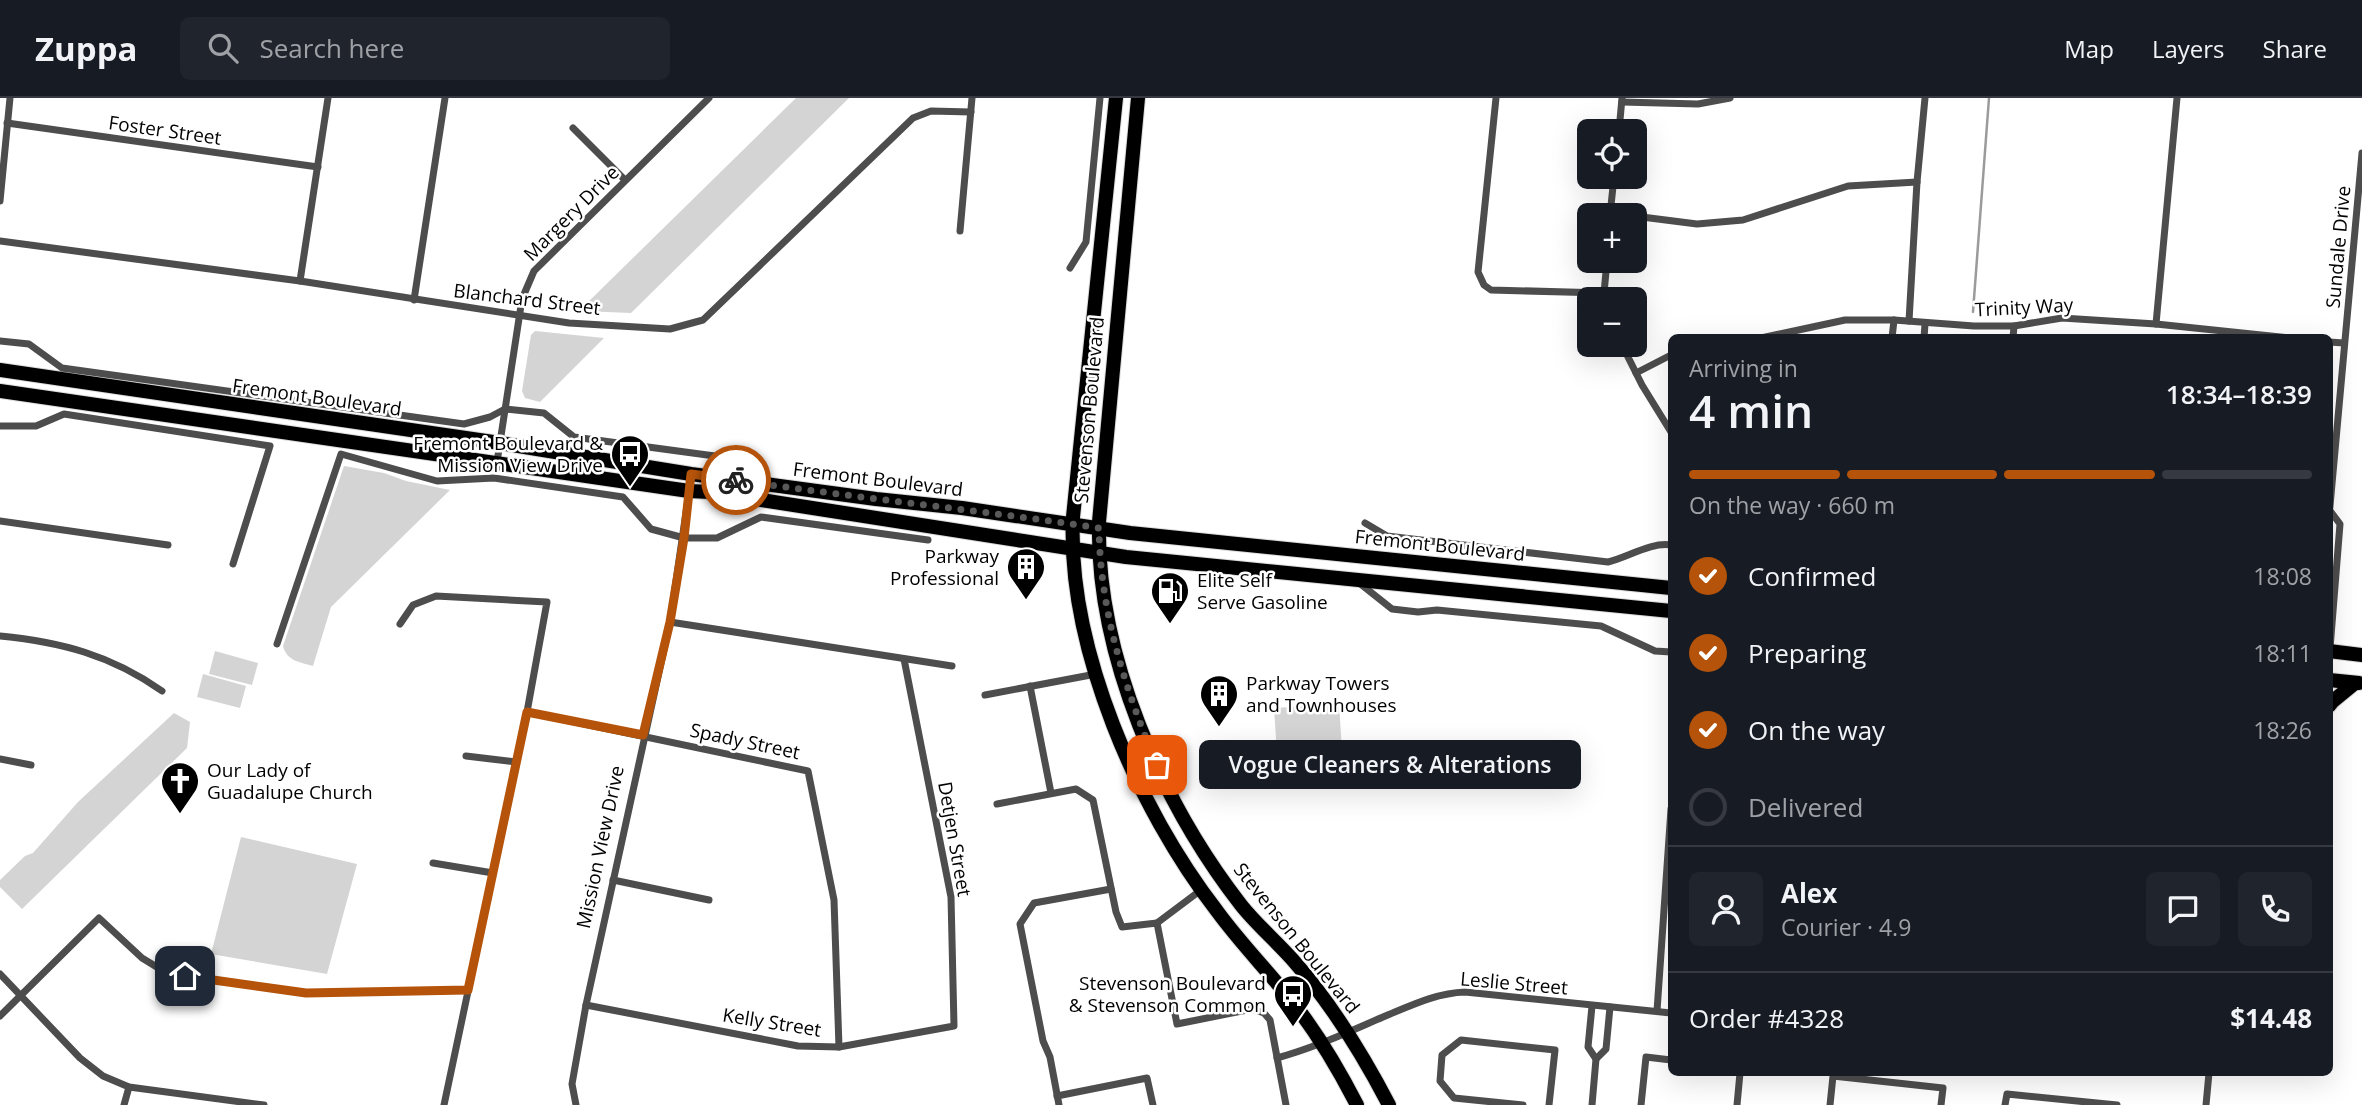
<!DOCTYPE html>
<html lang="en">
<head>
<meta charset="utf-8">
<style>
  :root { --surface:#171b24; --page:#20242c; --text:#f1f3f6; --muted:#9ea1a6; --line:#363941; --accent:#b45309 }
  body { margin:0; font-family:"Open Sans",sans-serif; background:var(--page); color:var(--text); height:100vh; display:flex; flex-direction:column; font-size:26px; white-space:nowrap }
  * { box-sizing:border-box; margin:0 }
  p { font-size:23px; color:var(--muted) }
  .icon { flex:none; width:38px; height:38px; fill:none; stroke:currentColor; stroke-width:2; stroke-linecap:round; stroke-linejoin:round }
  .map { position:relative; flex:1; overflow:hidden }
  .side { position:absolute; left:1668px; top:236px; width:665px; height:742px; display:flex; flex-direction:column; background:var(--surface); border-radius:10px; box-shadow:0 7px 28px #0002 }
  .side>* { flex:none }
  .buttons { position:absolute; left:1577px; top:21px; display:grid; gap:14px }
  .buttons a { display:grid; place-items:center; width:70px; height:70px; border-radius:10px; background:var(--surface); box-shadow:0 7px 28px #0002; font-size:35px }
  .pin { position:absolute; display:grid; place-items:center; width:60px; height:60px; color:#fff; margin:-30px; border-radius:14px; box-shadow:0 4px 10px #0006 }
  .courier { position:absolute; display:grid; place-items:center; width:70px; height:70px; margin:-35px; border:5px solid #b45309; border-radius:50%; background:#fff; color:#222; box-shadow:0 2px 9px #0007 }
  .bubble { position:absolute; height:49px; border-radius:10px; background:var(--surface); box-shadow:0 7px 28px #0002; font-size:23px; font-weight:600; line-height:49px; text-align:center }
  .overview em { font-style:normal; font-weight:600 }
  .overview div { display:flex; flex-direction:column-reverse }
  .overview { display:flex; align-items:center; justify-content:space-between; height:119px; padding:0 21px }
  h1 { font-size:46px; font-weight:600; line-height:52px }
  .bar { display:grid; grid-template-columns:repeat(4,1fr); gap:10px 7px; align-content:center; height:84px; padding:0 21px }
  .bar i { height:9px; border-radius:5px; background:var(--line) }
  .bar .active { background:var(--accent) }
  .bar p { grid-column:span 4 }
  .line { display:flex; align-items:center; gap:18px; padding:0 21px; border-top:2px solid var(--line) }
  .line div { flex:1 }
  .round { display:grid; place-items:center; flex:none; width:74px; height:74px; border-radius:10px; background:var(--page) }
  ol { padding:0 21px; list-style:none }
  li { display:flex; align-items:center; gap:21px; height:77px }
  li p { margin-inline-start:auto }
  li .icon { padding:7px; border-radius:50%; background:var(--accent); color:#fff; stroke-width:4 }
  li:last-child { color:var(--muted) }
  li i { width:38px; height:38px; border:4px solid var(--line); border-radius:50% }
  header { display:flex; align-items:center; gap:42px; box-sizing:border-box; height:98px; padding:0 35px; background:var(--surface); border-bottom:2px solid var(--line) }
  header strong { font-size:33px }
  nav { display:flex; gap:38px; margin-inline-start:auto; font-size:24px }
  .search { width:490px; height:63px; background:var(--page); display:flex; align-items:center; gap:18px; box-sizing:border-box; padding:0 24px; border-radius:10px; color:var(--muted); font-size:26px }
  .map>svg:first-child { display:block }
  .green { fill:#d4d4d4 }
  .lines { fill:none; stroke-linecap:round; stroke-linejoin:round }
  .stream { stroke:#9b9b9b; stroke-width:2.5 }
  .primary-casing { stroke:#dbdbdb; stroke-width:16 }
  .minor { stroke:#4d4d4d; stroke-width:7 }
  .primary { stroke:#000; stroke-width:14 }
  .done { stroke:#595959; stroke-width:7; stroke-dasharray:0 12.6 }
  .route { stroke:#b45309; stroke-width:9 }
  .labels { text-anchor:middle; stroke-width:5; stroke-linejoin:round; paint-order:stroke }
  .street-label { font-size:19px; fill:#000; stroke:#fff }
  .poi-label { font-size:19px; fill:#000; stroke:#fff; text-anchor:end }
</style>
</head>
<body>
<header>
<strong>Zuppa</strong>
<div class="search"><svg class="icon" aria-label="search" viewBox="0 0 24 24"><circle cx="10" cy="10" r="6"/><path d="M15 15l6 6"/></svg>Search here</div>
<nav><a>Map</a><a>Layers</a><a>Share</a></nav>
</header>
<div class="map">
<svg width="2362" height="1007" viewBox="0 0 2362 1007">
  <rect width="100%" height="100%" fill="#fff"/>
  <g class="green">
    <path d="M796 0H849L631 215 582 213V210Z"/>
    <path d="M535 233 604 240 540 304 525 300 522 293 531 237Z"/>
    <path d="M344 368 384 375 406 383 450 392 331 509 313 568C299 564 287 563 283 548Z"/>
    <path d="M215 553 258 565 252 587 209 576Z"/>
    <path d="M203 576 246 588 240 610 197 599Z"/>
    <path d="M1339 606 1343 667 1278 671 1274 610Z"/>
    <path d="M174 615 190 624 187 650 22 811 0 789V782L25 758 33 755 78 704Z"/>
    <path d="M241 739 357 766 327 876 211 856Z"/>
  </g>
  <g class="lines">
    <path class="stream" d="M1973 214 1989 0"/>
    <defs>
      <g id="primary">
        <path d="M1116 0 1073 419C1067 550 1138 711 1217 813 1241 846 1270 875 1295 907 1319 938 1339 972 1357 1007"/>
        <path d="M1138 0 1099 424C1096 556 1161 704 1241 807 1256 826 1275 842 1292 861 1331 905 1362 955 1389 1007"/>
        <path d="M0 272 500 345 691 376 876 401 962 410 1130 435 1671 490"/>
        <path d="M0 293 689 393 710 394 1126 459 1671 513"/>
        <path d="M2329 553 2362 557"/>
        <path d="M2329 582 2359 585"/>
        <path d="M2329 608 2333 603 2355 585"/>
      </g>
    </defs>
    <use href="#primary" class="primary-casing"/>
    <g class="minor">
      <path d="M1496 0 1478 174 1484 187 1491 192 1604 195"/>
      <path d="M1622 4 1698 6 1730 0"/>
      <path d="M7 25 318 69"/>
      <path d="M573 30 625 82"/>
      <path d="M1619 33 1622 0"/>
      <path d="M0 103 10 0"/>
      <path d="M1610 115 1625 117"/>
      <path d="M1610 117 1614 79"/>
      <path d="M1634 118 1697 126 1743 122 1848 88 1917 84"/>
      <path d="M960 133 972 0"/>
      <path d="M0 143 300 183 569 225 670 231 703 222 913 20 931 13 971 14"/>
      <path d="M1070 170 1086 144 1100 0"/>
      <path d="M300 183 328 0"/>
      <path d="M1606 201 1604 195 1607 163"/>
      <path d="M414 202 445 0"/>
      <path d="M1909 223 1917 84 1925 0"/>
      <path d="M2156 226 2177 0"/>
      <path d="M1761 240 1845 222H1894L1974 228H2014L2062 220 2156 226 2291 240"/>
      <path d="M1892 240 1894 222"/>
      <path d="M1924 240 1925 226"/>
      <path d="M2013 240 2014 228"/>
      <path d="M0 243 29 246 62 270 464 326 490 319 505 311 544 315 574 339 737 361 751 358"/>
      <path d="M2329 244 2344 245"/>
      <path d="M1622 247 1642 287 1671 334"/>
      <path d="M1636 275 1671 257"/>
      <path d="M0 328H36L64 316 270 348 233 466"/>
      <path d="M497 364 522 201 534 173 709 0"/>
      <path d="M2329 419 2362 55"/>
      <path d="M0 423 168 447"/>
      <path d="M1365 425 1387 438 1608 464C1628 459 1651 444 1671 447"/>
      <path d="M1358 484 1392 511 1418 514 1437 512 1601 528 1655 553 1671 554"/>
      <path d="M670 524 952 568"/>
      <path d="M400 526 413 507 436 498 547 504 527 614 444 1007"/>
      <path d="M0 538C61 544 111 557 162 593"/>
      <path d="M277 546 341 356 437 383 494 380 623 399 651 431 684 440H717L761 419 928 442"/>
      <path d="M2329 563 2340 426 2331 414"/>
      <path d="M1030 588 1051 695"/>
      <path d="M985 597 1096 576"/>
      <path d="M527 614 808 673 834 802 839 949"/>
      <path d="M466 658 516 664"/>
      <path d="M0 661 31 667"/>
      <path d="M997 706 1076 691 1093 702 1116 814 1122 829 1157 825 1177 926 1252 911 1264 915 1270 922 1286 1007"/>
      <path d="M433 765 493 775"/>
      <path d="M613 782 709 802"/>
      <path d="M1157 825 1201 792"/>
      <path d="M0 876 80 960 103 978 129 989 264 1007"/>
      <path d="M586 907 798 948 839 949 954 928 951 799 904 561"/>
      <path d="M1657 913 1671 711"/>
      <path d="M0 918 99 820 142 860 160 871 185 878 306 895 468 892"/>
      <path d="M1277 960C1314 950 1348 934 1383 919 1410 908 1436 895 1465 894L1671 915"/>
      <path d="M1596 961 1606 951 1610 909"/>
      <path d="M1057 998 1147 980 1153 1007"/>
      <path d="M124 1007 129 989"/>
      <path d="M576 1007 572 986 586 907 670 524 689 394"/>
      <path d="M1059 1007 1050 959 1043 943 1020 826 1034 805 1111 791"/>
      <path d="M1523 1007 1454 1000 1440 983 1442 957 1461 942 1555 952 1549 1007"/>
      <path d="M1592 1007 1596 961 1588 949 1592 908"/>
      <path d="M1641 1007 1646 959 1671 962"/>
      <path d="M1737 1007 1740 975"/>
      <path d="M1830 1007 1833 978 1943 990 1941 1007"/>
      <path d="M2005 1007 2007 996 2117 1007"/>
      <path d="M2206 1007 2209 975"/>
    </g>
    <use href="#primary" class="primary"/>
  </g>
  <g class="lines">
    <path class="done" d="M736 382C857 400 978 412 1099 430 1100 513 1125 591 1157 667"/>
    <path class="route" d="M185 878 306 895 468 892 527 614 643 637 670 524 684 440 691 376 736 382"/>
  </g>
  <defs>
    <symbol id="bus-pin" viewBox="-11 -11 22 30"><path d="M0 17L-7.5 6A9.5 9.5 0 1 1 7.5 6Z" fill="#000" stroke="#fff"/><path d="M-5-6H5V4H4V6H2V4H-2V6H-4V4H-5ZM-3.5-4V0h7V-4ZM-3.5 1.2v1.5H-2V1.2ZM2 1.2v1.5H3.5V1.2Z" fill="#fff"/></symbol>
    <symbol id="building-pin" viewBox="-11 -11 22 30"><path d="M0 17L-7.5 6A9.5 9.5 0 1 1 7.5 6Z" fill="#000" stroke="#fff"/><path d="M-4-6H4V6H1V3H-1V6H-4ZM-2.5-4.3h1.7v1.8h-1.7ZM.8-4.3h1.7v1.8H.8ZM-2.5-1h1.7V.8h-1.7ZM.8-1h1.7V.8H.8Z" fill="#fff"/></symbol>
    <symbol id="fuel-pin" viewBox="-11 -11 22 30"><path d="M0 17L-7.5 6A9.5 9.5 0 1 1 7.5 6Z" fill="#000" stroke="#fff"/><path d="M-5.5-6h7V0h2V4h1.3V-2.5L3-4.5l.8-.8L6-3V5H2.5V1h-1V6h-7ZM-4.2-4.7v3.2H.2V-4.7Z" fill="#fff"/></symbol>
    <symbol id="church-pin" viewBox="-11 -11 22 30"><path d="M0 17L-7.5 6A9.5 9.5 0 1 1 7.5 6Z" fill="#000" stroke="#fff"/><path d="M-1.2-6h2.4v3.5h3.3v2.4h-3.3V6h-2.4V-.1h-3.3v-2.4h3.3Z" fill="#fff"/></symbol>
  </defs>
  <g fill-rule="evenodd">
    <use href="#bus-pin" x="608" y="334" width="44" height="60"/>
    <use href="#building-pin" x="1004" y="447" width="44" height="60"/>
    <use href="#fuel-pin" x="1148" y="471" width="44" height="60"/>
    <use href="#building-pin" x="1197" y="574" width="44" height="60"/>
    <use href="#church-pin" x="158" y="661" width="44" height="60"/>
    <use href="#bus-pin" x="1271" y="874" width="44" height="60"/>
  </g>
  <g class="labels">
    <g class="street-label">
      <text transform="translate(165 32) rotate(8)" y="7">Foster Street</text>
      <text transform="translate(571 115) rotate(-45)" y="7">Margery Drive</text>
      <text transform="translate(2338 149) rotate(-85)" y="7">Sundale Drive</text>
      <text transform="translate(527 201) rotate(7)" y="7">Blanchard Street</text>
      <text transform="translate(2024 209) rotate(-3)" y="7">Trinity Way</text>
      <text transform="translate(317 299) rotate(8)" y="7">Fremont Boulevard</text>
      <text transform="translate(1089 312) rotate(-85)" y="7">Stevenson Boulevard</text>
      <text transform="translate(878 381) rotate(7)" y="7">Fremont Boulevard</text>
      <text transform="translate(1440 447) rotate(6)" y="7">Fremont Boulevard</text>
      <text transform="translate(745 643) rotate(12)" y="7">Spady Street</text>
      <text transform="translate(955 741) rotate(80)" y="7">Detjen Street</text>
      <text transform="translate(600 749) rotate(-78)" y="7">Mission View Drive</text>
      <text transform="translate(1297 840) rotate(51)" y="7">Stevenson Boulevard</text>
      <text transform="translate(1514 885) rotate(5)" y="7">Leslie Street</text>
      <text transform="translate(772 924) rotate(9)" y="7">Kelly Street</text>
    </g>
    <g class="poi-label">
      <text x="603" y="352">Fremont Boulevard &amp;<tspan x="603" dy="22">Mission View Drive</tspan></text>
      <text x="999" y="465">Parkway<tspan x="999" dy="22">Professional</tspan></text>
      <text x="1197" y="489" text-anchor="start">Elite Self<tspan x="1197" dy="22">Serve Gasoline</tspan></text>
      <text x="1246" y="592" text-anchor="start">Parkway Towers<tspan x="1246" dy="22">and Townhouses</tspan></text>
      <text x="207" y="679" text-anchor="start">Our Lady of<tspan x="207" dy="22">Guadalupe Church</tspan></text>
      <text x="1266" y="892">Stevenson Boulevard<tspan x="1266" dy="22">&amp; Stevenson Common</tspan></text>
    </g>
  </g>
</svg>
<div class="buttons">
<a><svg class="icon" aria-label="locate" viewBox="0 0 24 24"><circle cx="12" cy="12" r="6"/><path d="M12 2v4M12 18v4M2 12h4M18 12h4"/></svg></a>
<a>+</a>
<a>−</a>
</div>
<div class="pin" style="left:1157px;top:667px;background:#ea580c"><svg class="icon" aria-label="bag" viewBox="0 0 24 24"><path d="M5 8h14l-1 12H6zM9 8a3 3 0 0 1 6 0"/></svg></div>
<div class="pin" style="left:185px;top:878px;background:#1f2937"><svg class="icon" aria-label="home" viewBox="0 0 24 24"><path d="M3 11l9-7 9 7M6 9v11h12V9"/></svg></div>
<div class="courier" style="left:736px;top:382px"><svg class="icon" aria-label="bike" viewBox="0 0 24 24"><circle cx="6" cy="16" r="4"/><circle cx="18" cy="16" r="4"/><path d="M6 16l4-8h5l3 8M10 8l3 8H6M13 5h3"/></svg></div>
<div class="bubble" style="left:1199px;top:642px;width:382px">Vogue Cleaners &amp; Alterations</div>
<section class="side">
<div class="overview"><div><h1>4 min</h1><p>Arriving in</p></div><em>18:34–18:39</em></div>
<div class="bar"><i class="active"></i><i class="active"></i><i class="active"></i><i></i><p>On the way · 660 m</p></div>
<ol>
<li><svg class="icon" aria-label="check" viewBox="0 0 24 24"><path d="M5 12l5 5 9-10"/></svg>Confirmed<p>18:08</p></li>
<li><svg class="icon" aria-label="check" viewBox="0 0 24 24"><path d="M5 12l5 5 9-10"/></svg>Preparing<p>18:11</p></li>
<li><svg class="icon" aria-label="check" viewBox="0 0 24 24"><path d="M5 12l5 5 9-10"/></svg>On the way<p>18:26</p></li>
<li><i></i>Delivered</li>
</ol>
<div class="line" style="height:126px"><a class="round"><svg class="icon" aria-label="person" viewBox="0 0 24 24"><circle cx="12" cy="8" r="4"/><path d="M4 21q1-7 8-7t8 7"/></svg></a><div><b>Alex</b><p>Courier · 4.9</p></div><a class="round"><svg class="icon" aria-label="chat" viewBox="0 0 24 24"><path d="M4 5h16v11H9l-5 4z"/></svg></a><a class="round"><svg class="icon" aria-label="phone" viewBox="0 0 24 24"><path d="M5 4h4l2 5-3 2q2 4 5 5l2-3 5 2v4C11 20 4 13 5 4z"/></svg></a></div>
<div class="line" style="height:91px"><div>Order #4328</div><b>$14.48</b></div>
</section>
</div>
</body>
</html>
